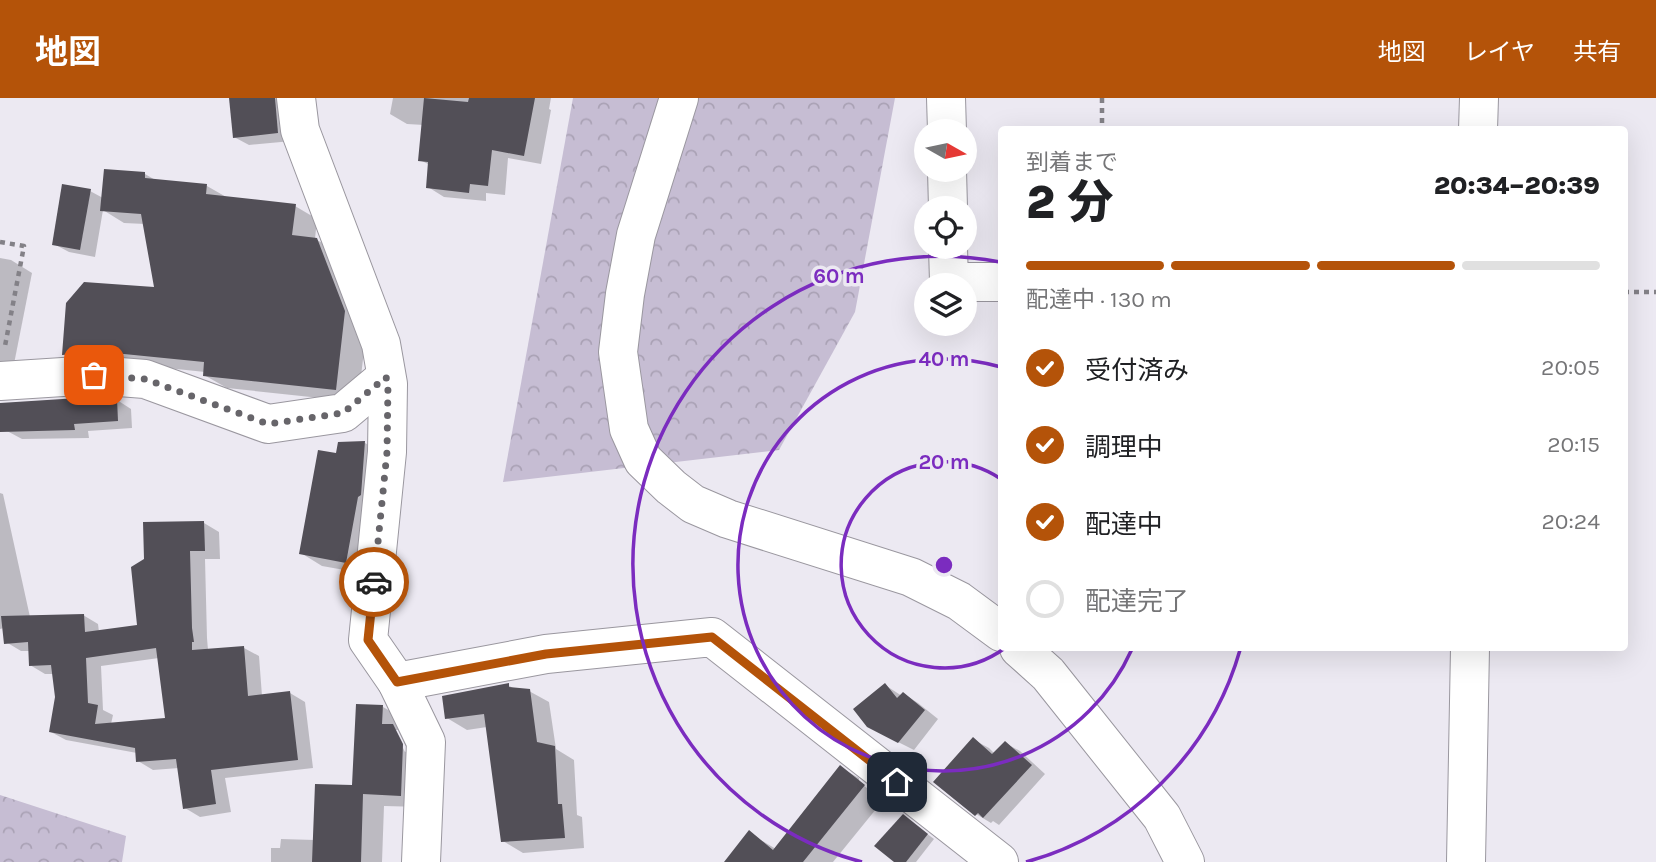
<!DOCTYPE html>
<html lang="ja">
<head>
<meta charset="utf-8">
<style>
  :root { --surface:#fff; --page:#f2f2f2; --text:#202124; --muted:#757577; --line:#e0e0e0; --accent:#b45309 }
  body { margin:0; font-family:Karla,"Noto Sans JP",sans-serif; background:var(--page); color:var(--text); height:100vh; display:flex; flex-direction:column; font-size:26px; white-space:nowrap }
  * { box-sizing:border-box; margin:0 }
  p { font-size:23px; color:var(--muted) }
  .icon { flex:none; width:38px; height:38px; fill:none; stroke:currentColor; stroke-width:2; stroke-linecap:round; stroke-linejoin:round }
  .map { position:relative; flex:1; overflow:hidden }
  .details { position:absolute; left:998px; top:28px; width:630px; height:525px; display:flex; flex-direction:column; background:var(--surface); border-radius:7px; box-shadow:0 7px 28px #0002 }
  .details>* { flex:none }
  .needle { width:46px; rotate:99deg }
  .fabs { position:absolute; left:914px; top:21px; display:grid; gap:14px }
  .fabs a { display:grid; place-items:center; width:63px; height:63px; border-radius:50%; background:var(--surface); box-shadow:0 7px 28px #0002; font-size:35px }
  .pin { position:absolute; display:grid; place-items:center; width:60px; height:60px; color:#fff; margin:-30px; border-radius:14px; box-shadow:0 4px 10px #0006 }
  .courier { position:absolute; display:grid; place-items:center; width:70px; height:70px; margin:-35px; border:5px solid #b45309; border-radius:50%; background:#fff; color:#222; box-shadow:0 2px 9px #0007 }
  .headline em { font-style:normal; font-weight:800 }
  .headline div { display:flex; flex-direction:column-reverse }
  .headline { display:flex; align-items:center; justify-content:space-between; height:119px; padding:0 28px }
  h1 { font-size:46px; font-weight:800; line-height:52px }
  .bar { display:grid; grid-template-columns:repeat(4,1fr); gap:10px 7px; align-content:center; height:84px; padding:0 28px }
  .bar i { height:9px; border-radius:5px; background:var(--line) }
  .bar .selected { background:var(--accent) }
  .bar p { grid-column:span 4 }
  ol { padding:0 28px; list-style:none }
  li { display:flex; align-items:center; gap:21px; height:77px }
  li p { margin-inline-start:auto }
  li .icon { padding:7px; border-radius:50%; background:var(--accent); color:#fff; stroke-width:4 }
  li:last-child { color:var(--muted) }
  li i { width:38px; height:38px; border:4px solid var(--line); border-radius:50% }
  header { display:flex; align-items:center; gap:42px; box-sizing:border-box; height:98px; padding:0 35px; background:var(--accent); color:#fff }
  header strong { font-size:33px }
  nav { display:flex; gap:38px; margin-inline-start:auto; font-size:24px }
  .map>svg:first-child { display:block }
  .forest { fill:url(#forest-crowns) }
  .shadow { fill:#0003; fill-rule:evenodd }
  .building { fill:#524f57; fill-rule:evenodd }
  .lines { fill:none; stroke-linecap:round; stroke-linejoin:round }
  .minor-casing { stroke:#9a979f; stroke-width:40 }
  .path { stroke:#838187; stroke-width:4.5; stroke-dasharray:5 5; stroke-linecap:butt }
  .minor { stroke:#fff; stroke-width:38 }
  .done { stroke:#67656a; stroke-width:7; stroke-dasharray:0 12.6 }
  .route { stroke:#b45309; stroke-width:9 }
  .ring { fill:none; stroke:#7b2cbf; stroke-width:3.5 }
  .centre { fill:#7b2cbf; stroke:#ece9f2; stroke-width:3.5 }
  .ring-label { font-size:21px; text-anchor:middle; font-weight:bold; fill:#7b2cbf; stroke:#ece9f2; stroke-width:7; stroke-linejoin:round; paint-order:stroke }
</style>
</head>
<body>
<header>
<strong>地図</strong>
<nav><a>地図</a><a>レイヤ</a><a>共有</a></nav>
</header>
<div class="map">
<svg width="1656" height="764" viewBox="0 0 1656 764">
  <defs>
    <pattern id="forest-crowns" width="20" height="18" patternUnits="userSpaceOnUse" patternTransform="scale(1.75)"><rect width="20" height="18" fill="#c6bdd3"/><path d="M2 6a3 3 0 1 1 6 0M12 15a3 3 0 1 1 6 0" fill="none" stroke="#aaa2b5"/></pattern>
  </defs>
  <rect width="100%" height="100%" fill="#ece9f2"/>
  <g class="forest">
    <path d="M573 0H895L855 214 779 352 503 384Z"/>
    <path d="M0 697 126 738 122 764H0Z"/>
  </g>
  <g class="shadow">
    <path d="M230 0H291L292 43 249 47 234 39Z"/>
    <path d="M393 0H551L549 11 551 12 541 66 508 60 505 97 486 95V103L444 99 428 89 430 67 420 62 424 27 407 26 390 16Z"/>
    <path d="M145 76 157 83 207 88 228 100 295 108 317 121 315 141 339 154 367 227 358 304 227 290 204 277 205 274 148 268 86 269 64 256 156 191 145 126 124 125 103 112 95 159 69 154 54 146 90 93 103 100Z"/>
    <path d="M0 160 11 162 32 175 12 276H0Z"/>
    <path d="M117 302 131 311 132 330 88 333 89 340 22 341 7 333Z"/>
    <path d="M365 345 386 357 367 476 322 468 301 455 337 357Z"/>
    <path d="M0 395 3 396 30 519 83 517 98 526 99 534 139 528 204 425 219 434 220 461H205L207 540 208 552 244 550 259 558 262 598 290 595 305 604 313 670 225 680 231 714 200 719 185 710 179 670 153 672 138 663 137 655 66 642 51 634 57 599 54 576H45L30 567V553H21L6 544 4 530 0 531ZM159 560 167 621 111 626 113 617 103 612 101 568Z"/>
    <path d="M508 587 516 592 529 593 549 604 556 651 574 662 577 717 582 719 584 750 523 755 503 743 487 629 467 632 447 620Z"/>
    <path d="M885 587 902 598 904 596 918 605 938 621 914 652 884 637Z"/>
    <path d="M383 609 404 621 422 709 384 708 382 764H271V750H280L281 741 315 742 354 689ZM394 632H398L408 653 405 654Z"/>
    <path d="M974 642 989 650 995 656 1005 645 1020 653 1045 676 999 727 993 723 991 725 976 716Z"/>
    <path d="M841 670 859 680V684L871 693 873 691 861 681 885 700 833 764H748L749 735 776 751Z"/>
    <path d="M910 723 934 741 916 764H897Z"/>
  </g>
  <g class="building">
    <path d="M229 0H275L278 35 233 40Z"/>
    <path d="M424 0 468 4 469 0H535L524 58 492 52 488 88 470 86 469 95 426 90 428 64 418 63Z"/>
    <path d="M104 71 145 74V80L207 86 206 96 296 106 292 137 317 140 345 213 336 292 203 278 204 264 124 256 93 255 62 257 66 205 84 184 154 189 141 116 100 113Z"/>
    <path d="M62 86 91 91 80 152 52 147Z"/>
    <path d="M94 299 117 301 118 323 74 326 75 332 0 334V305Z"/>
    <path d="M365 343 361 397 358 399 346 465 299 456 318 352 336 355 338 344Z"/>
    <path d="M204 423 205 453H190L192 530 194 544H192V552L244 548 248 598 290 593 298 662 211 672 216 706 183 711 176 661 136 664 135 650 49 634 55 599 51 567 29 568 28 544 4 546 1 518 84 516 85 534 137 527 131 469 144 461 143 424ZM156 550 165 620 95 626 98 607 88 605 86 560Z"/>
    <path d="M509 585V589L530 591 537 644 555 648 558 706H562L565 740 501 744 484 616 445 621 442 598Z"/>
    <path d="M885 585 897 600 903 594 925 612 898 645 867 629 853 611Z"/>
    <path d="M356 606 383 607 382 626H393L403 646 401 698 363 696 361 764H312L315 686 352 687Z"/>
    <path d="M973 639 992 656 1005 643 1032 667 983 720 978 715 975 718 933 684Z"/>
    <path d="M840 667 865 687 803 764H724L749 732 773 752Z"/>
    <path d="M903 716 928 736 906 764H894L874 748Z"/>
  </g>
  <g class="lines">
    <defs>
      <g id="minor">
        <path d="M296 0 300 32 381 246 388 286 387 354 368 542 397 584 426 644 421 764"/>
        <path d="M679 0 636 137 625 196 618 254 629 331 643 362 671 389 693 406 728 421 911 479 959 503 1001 534"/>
        <path d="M946 0 947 33"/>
        <path d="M1478 32 1479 0"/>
        <path d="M947 72 948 110"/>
        <path d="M948 149 949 184H1001"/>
        <path d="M0 283 94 277 145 281 268 326 343 315 386 279"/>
        <path d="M1019 550 1048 576 1162 719 1185 764"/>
        <path d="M397 584 546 556 712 539 999 764"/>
        <path d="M1466 764 1470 550"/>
      </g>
    </defs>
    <use href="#minor" class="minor-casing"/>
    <g class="path">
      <path d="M1102 0V32"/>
      <path d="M0 144 24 148 5 248"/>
      <path d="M1624 194H1656"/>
    </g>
    <use href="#minor" class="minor"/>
  </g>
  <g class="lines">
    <path class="done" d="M94 277 145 281 268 326 343 315 386 279 388 286 387 354 374 484"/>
    <path class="route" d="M374 484 368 542 397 584 546 556 712 539 897 684"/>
  </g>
  <g class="ring">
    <path d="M1005 550A103 103 0 1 1 1001 381"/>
    <path d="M1132 551A206 206 0 1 1 1001 269"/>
    <path d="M1240 552A308 308 0 0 1 1026 764M862 764A308 308 0 0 1 1000 164"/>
  </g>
  <circle cx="944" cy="467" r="10" class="centre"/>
  <g class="ring-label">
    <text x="839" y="185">60 m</text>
    <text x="944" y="268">40 m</text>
    <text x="944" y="371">20 m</text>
  </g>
</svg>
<div class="fabs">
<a><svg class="needle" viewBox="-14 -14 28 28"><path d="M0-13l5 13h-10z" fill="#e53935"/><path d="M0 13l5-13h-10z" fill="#757577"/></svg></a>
<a><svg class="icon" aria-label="locate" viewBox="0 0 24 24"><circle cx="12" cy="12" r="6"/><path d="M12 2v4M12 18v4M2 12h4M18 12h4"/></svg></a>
<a><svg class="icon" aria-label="layers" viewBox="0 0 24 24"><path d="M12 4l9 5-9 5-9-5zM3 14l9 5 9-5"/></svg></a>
</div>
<div class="pin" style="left:94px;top:277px;background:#ea580c"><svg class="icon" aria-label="bag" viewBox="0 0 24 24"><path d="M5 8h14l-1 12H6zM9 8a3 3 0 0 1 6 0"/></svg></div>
<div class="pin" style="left:897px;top:684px;background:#1f2937"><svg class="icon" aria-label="home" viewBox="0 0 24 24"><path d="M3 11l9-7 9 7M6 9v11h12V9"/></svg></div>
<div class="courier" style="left:374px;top:484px"><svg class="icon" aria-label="car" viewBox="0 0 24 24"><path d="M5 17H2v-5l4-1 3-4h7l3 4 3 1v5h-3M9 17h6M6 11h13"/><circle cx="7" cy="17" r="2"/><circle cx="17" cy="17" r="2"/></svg></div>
<section class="details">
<div class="headline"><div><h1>2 分</h1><p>到着まで</p></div><em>20:34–20:39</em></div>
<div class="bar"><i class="selected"></i><i class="selected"></i><i class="selected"></i><i></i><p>配達中 · 130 m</p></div>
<ol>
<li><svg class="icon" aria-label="check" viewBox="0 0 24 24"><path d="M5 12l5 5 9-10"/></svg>受付済み<p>20:05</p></li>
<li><svg class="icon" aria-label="check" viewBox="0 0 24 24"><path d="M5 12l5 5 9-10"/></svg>調理中<p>20:15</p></li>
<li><svg class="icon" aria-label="check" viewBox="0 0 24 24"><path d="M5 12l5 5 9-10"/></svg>配達中<p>20:24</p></li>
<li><i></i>配達完了</li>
</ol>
</section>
</div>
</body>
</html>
